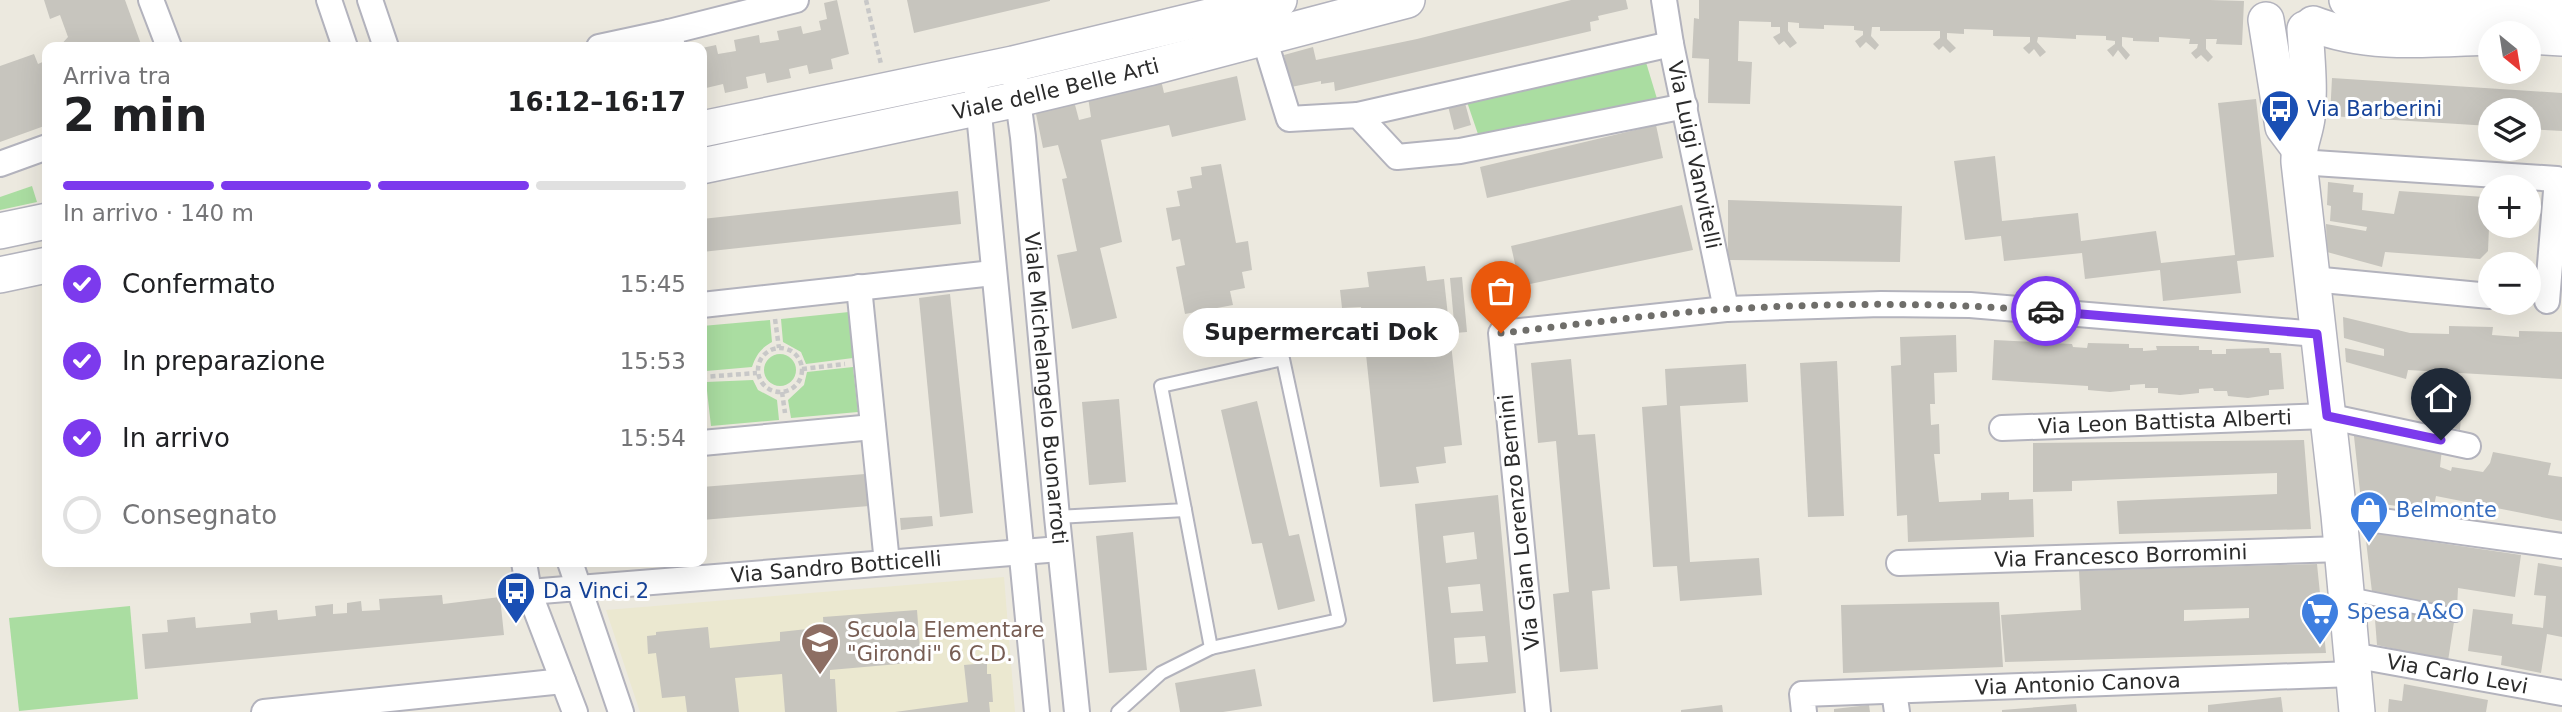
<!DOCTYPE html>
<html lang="it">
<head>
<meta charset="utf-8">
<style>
  :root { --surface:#fff; --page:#f6f6f6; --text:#202124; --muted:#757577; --line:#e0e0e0; --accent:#7c3aed }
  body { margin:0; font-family:"DejaVu Sans",sans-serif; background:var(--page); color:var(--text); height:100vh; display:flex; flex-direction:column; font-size:26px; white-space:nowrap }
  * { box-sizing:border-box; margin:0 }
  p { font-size:23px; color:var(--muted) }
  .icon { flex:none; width:38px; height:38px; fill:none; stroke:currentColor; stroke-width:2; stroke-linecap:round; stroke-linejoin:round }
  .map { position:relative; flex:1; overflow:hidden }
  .panel { position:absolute; left:42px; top:42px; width:665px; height:525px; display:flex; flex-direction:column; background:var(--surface); border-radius:14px; box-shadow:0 7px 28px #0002 }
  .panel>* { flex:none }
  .needle { width:46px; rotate:150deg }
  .fabs { position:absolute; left:2478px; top:21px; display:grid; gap:14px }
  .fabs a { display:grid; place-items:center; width:63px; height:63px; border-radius:50%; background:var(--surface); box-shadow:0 7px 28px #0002; font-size:35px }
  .pin { position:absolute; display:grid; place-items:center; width:60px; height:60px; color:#fff; margin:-72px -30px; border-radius:50% 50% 50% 0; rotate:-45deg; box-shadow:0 0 7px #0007 }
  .pin .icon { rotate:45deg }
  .courier { position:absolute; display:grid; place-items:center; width:70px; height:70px; margin:-35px; border:5px solid #7c3aed; border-radius:50%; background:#fff; color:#222; box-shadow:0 2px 9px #0007 }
  .bubble { position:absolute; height:49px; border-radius:24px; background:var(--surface); box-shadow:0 7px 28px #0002; font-size:23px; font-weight:800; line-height:49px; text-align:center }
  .headline em { font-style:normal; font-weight:800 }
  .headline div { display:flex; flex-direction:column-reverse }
  .headline { display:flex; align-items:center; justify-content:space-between; height:119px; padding:0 21px }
  h1 { font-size:46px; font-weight:800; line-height:52px }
  .bar { display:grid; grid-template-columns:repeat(4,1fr); gap:10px 7px; align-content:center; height:84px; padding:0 21px }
  .bar i { height:9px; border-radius:5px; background:var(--line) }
  .bar .active { background:var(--accent) }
  .bar p { grid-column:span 4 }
  ol { padding:0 21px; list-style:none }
  li { display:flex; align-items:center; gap:21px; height:77px }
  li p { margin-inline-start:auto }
  li .icon { padding:7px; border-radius:50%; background:var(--accent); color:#fff; stroke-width:4 }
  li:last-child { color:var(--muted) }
  li i { width:38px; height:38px; border:4px solid var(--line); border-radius:50% }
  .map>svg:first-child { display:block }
  .education { fill:#ebe8d0 }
  .green { fill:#aadda1 }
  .building { fill:#c7c5be; fill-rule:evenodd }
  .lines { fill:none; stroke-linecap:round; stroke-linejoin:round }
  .lane-casing { stroke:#b3b3bd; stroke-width:16 }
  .street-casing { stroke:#b3b3bd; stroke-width:28 }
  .secondary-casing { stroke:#b3b3bd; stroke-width:38 }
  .path { stroke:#c8c8c8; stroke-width:4.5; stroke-dasharray:5 3.5; stroke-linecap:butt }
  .lane { stroke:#fff; stroke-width:12 }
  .street { stroke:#fff; stroke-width:24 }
  .secondary { stroke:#fff; stroke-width:35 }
  .done { stroke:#6f6e6a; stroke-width:7; stroke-dasharray:0 12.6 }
  .route { stroke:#7c3aed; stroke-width:9 }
  .labels { text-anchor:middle; stroke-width:6; stroke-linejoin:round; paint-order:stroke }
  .street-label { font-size:21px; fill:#2b2b2b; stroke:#fff }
  .transit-label { font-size:21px; fill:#164399; stroke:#fff; text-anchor:start }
  .shop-label { font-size:21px; fill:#366cbe; stroke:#fff; text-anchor:start }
  .education-label { font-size:21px; fill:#785e54; stroke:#fff; text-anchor:start }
</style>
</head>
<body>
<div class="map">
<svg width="2562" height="712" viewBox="0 0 2562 712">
  <rect width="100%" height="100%" fill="#ece9df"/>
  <path class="education" d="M1004 577 1015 712H640L606 610Z"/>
  <g class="green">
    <path d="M1645 59 1658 102 1480 140 1466 99Z"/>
    <path d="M32 186 37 202 0 210V197Z"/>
    <path d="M849 312 853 358 806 364 801 352 783 342 781 319Z"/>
    <path d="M770 320 772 342C761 348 756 355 752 367L706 371 702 326Z"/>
    <circle cx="780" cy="370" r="16"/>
    <path d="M853 367 858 412 791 418 788 400 804 385 807 372Z"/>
    <path d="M753 380 758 390 777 400 779 420 711 426 706 382Z"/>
    <path d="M130 606 138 699 19 711 9 618Z"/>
  </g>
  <g class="building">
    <path d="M44 0H125L142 47H59L68 37 60 15 50 19Z"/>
    <path d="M837 0 849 54 831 59 833 69 809 74 807 65 789 69 791 78 767 83 765 73 746 77 748 88 725 93 723 84 702 89V48L716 45 718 54 736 51 734 40 759 35 760 43 779 40 777 31 801 26 803 34 821 30 819 21 827 19 824 3Z"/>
    <path d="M907 0H1050V1L914 33Z"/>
    <path d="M1571 0H1626L1628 9 1598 16 1599 20 1590 22 1591 31 1335 91 1334 82 1321 84V81L1291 87 1284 55 1313 47 1316 60 1417 39Z"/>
    <path d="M1699 0H2210L2244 1 2242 45 2216 44 2217 39H2206V49L2213 57 2208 62 2201 55 2196 59 2191 53 2197 48 2198 44H2189L2190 39 2159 37V42L2133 41V38L2122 37V46L2130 55 2126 60 2118 50 2113 57 2107 50 2115 44V41L2106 40V36L2076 35V39L2038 37 2037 42 2046 52 2040 57 2034 49 2029 54 2023 48 2030 42V37L1993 36V30L1964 29V34L1947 33V39L1956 48 1950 53 1943 46 1939 50 1933 44 1940 38V31H1880V27H1872L1871 36 1879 45 1875 50 1866 42 1860 48 1855 41 1863 35V31L1854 30V26L1824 25V29L1799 28V23L1788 22V31L1797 43 1790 48 1784 41 1779 45 1773 37 1780 33V27H1771V22L1739 21 1738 61 1752 62 1750 104 1708 103 1709 59 1692 58 1694 18 1699 19Z"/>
    <path d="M34 54 38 64 47 60V125L0 142V66Z"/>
    <path d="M1237 76 1246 120 1172 137 1169 125 1101 140 1122 242 1100 248 1117 318 1072 329 1057 255 1077 251 1062 179 1067 178 1058 145 1043 148 1035 109 1074 101 1079 120 1091 117 1088 97 1161 80 1164 93Z"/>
    <path d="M2332 78 2562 93V131L2529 129V110H2490V126L2330 116Z"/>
    <path d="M2256 99 2274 257 2237 261 2241 293 2163 301 2160 270 2085 279 2082 253 2004 261 2001 236 1965 240 1954 161 1995 156 2002 221 2078 213 2081 241 2156 231 2161 263 2235 255 2218 103Z"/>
    <path d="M1465 103 1471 125 1454 130 1448 106Z"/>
    <path d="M1656 125 1663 158 1487 198 1480 167Z"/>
    <path d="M1221 164 1236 243 1248 241 1252 270 1242 272 1245 288 1230 291 1233 305 1185 314 1176 267 1185 265 1180 239 1172 241 1166 208 1180 206 1177 191 1192 188 1190 177 1202 175 1201 167Z"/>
    <path d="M2328 182 2354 185 2353 192 2363 193 2362 210 2394 214 2399 191 2484 197 2490 204 2488 251 2480 259 2385 252 2382 267 2327 252 2326 224 2366 231 2367 227 2330 221 2331 206 2327 205Z"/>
    <path d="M958 191 961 224 702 252V219Z"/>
    <path d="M1728 200 1902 206 1900 262 1728 260Z"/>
    <path d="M1682 205 1693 250 1520 286 1511 246Z"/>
    <path d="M1425 266 1427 281 1444 279 1462 445 1444 447 1446 463 1416 467 1419 483 1380 487 1361 307 1342 308 1340 290 1369 287 1367 272Z"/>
    <path d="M1462 277 1467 332 1455 333 1450 278Z"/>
    <path d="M950 294 973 513 940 517 919 298Z"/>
    <path d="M2343 317 2410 333 2449 334V326L2493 327 2492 335 2519 337V331L2562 332V379L2408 370 2406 379 2346 362 2345 348 2384 356V349L2344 338Z"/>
    <path d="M1956 335 1957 372 1934 373 1935 404H1930L1931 425 1939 424 1940 454H1934L1939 502 1981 500V493L2009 492V500L2033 499 2034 537 1908 542 1907 515 1897 516 1891 366 1901 365 1900 337Z"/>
    <path d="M1994 340 2072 344 2073 347 2087 348 2088 343 2129 344V348H2143V351L2157 350 2156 346H2199V350H2212V354H2226V349L2269 348 2270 353H2281L2284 389 2269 390V395L2248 398 2228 396 2227 391H2214L2213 388 2199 389V393L2180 395 2158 393V388H2145V384L2130 385V390L2110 392 2088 390V386L1992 380Z"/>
    <path d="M1571 359 1578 435 1595 434 1610 589 1592 591 1598 669 1560 672 1553 594 1569 592 1556 441 1538 443 1531 363Z"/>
    <path d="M1837 361 1844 516 1808 517 1800 363Z"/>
    <path d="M1746 364 1748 402 1680 406 1690 562 1759 558 1762 595 1680 601 1677 566 1653 567 1642 407 1667 405 1665 369Z"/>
    <path d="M2463 388 2460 430 2430 421 2437 389Z"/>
    <path d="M1119 399 1126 482 1089 485 1082 402Z"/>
    <path d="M1257 401 1289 536 1299 534 1315 601 1278 610 1262 543 1252 544 1221 410Z"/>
    <path d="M2353 427 2442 449 2440 467 2451 471 2452 467 2483 472 2490 463 2493 452 2551 463 2548 475 2562 477V521L2436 496 2433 511 2361 501Z"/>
    <path d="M2304 440 2311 529 2119 534 2117 501 2277 494V473L2072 481V491L2033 492V443Z"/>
    <path d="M865 474 869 506 702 520V487Z"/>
    <path d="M1498 495 1516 693 1433 702 1415 504ZM1474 532 1477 559 1446 563 1443 536ZM1480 584 1483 611 1451 613 1448 587ZM1485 636 1488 662 1456 664 1454 638Z"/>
    <path d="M932 516 933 526 901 530 900 518Z"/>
    <path d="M1133 532 1147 670 1109 673 1096 536Z"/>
    <path d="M2365 532 2521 555 2515 597 2458 588 2457 608 2372 592Z"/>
    <path d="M2538 563 2562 567V637L2547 634 2541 673 2501 665 2502 656 2468 651 2473 609 2513 614 2512 624 2543 628 2546 596 2534 595Z"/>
    <path d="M2317 564 2326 653 2005 662 2001 615 2081 610 2079 571ZM2249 608V618L2184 621V610Z"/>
    <path d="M442 595 443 604 500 597 504 635 145 669 142 634 168 632 167 620 195 617 196 628 251 623 250 613 277 610 278 620 316 616 315 606 333 604V614L347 613V603L361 601 362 611 380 610 379 599Z"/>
    <path d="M1999 602 2003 667 1843 673 1841 605Z"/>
    <path d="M2374 607 2454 622 2448 661 2377 645Z"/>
    <path d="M917 610 921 662 830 670V679H835L837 712H785L782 674 735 678 739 712H687L685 696 662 698 656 653 648 654 647 636 656 635V632L708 627 710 648 780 641V632L816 628 817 638 824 637 823 617Z"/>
    <path d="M987 663V674H991L993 702H989L990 712H895L968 702 964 665Z"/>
    <path d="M1255 669 1262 706 1223 712H1180L1175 683Z"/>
    <path d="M2404 684 2488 700 2486 712H2388L2389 699 2402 701Z"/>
    <path d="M2281 697 2283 712H2208V705Z"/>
    <path d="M2076 704 2077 712H2002V710Z"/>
    <path d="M1722 705 1723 712H1681V710Z"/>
    <path d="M1869 705 1870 712H1834V709Z"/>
  </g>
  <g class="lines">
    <defs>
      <g id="lane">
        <path d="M1185 510 1211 648"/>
        <path d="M1057 517 1185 510 1161 386 1283 359 1339 620 1211 648 1161 673 1118 712"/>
        <path d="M2349 594 2455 615"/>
      </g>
      <g id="street">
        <path d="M151 0 169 47"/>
        <path d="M329 0 345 47"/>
        <path d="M370 0 386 47"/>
        <path id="s1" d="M1664 0 1671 44 1726 309"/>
        <path d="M669 32 796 0"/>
        <path d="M1264 38 1289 119 1358 115 1397 157 1460 151 1685 106"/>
        <path d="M599 47 669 32 673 47"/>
        <path id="s2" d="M1013 64 1023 137 1057 517 1077 712"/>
        <path d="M977 93 1037 712"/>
        <path d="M1358 115 1671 44"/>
        <path d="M2299 162 2557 179 2547 301"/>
        <path d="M0 164 47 147"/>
        <path d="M2312 279 2490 296"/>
        <path d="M859 287 887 563"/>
        <path d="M702 305 993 273"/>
        <path id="s3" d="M2002 428 2327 416 2468 446"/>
        <path d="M702 443 873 427"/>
        <path d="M2339 515 2562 546"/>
        <path d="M524 562 529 592 575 712"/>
        <path d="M570 562 621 712"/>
        <path id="s4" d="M1899 563 2342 549"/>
        <path id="s5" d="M529 592 1060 549"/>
        <path id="s6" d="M2352 655 2562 693"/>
        <path d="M1894 691 1897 712"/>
        <path d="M264 712 563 681"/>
        <path d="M1538 712 1501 333 1726 309 1881 304 1970 305 2317 334"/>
        <path id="s7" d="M1804 712 1802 694 2353 674"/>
      </g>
      <g id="secondary">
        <path d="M2347 0 2370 5 2562 7"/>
        <path d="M2266 20 2283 127 2298 147"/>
        <path d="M2313 24C2368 46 2431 39 2490 37"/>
        <path d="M2305 29C2307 58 2310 89 2307 118 2305 134 2298 146 2299 162L2339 515 2357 712"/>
        <path d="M2529 36 2562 38"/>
        <path d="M702 129 1013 64 1279 0"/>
        <path id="s8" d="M702 166 1018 99 1148 68 1407 0"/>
        <path d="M0 231 47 221"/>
        <path d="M0 275 47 265"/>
      </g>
    </defs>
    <use href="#lane" class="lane-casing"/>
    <use href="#street" class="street-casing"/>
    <use href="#secondary" class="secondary-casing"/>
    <g class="path">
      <path d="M866 0 881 64"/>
      <path d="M775 319 779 348"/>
      <circle cx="780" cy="370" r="22"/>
      <path d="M802 369 845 364"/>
      <path d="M702 377 757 373"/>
      <path d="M782 392 785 413"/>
    </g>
    <use href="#lane" class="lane"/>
    <use href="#street" class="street"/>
    <use href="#secondary" class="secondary"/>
  </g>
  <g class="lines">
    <path class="done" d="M1501 333C1576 325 1652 314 1728 309 1834 303 1940 302 2046 311"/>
    <path class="route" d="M2046 311 2317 334 2327 416 2441 440"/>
  </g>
  <defs>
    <symbol id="bus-pin" viewBox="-11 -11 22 30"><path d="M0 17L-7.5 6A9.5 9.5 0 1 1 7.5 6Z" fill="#1a4fb4" stroke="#fff"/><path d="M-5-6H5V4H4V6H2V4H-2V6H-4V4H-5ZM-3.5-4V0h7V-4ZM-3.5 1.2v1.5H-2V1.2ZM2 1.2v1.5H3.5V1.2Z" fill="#fff"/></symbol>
    <symbol id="shop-pin" viewBox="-11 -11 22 30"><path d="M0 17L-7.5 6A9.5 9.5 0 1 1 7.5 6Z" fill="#3f7fe0" stroke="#fff"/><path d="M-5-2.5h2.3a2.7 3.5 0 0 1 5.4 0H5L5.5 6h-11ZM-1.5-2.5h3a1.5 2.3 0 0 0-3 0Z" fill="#fff"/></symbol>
    <symbol id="supermarket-pin" viewBox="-11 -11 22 30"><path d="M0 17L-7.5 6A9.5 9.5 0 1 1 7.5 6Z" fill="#3f7fe0" stroke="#fff"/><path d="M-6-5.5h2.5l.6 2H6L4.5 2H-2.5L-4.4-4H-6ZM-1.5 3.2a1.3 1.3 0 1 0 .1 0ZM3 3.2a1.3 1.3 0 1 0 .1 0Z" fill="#fff"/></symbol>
    <symbol id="school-pin" viewBox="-11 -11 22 30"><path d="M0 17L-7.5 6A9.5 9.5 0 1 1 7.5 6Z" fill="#8d6e63" stroke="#fff"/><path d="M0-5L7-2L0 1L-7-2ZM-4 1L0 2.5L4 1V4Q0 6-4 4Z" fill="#fff"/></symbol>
  </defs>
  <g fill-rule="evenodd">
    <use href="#bus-pin" x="2258" y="87" width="44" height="60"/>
    <use href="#shop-pin" x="2347" y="488" width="44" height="60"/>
    <use href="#bus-pin" x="494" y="569" width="44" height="60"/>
    <use href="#supermarket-pin" x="2298" y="590" width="44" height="60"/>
    <use href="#school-pin" x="798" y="620" width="44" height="60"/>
  </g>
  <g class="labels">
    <g class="street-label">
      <text dy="7" stroke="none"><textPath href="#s8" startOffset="362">Viale delle Belle Arti</textPath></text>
      <text dy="7" stroke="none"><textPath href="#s1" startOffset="158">Via Luigi Vanvitelli</textPath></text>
      <text dy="7" stroke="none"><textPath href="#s2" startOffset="326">Viale Michelangelo Buonarroti</textPath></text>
      <text dy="7" stroke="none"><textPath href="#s3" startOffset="163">Via Leon Battista Alberti</textPath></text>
      <text transform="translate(1519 522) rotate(-96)" y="7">Via Gian Lorenzo Bernini</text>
      <text dy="7" stroke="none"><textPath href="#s4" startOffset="222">Via Francesco Borromini</textPath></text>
      <text dy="7" stroke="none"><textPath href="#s5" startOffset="308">Via Sandro Botticelli</textPath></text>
      <text dy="7" stroke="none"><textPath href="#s6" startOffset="107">Via Carlo Levi</textPath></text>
      <text dy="7" stroke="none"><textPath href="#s7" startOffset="294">Via Antonio Canova</textPath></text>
    </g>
    <g class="transit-label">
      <text x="2307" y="116">Via Barberini</text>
      <text x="543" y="598">Da Vinci 2</text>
    </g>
    <g class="shop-label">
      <text x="2396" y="517">Belmonte</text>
      <text x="2347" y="619">Spesa A&amp;O</text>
    </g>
    <g class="education-label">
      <text x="847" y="637">Scuola Elementare<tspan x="847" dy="24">"Girondi" 6 C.D.</tspan></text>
    </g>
  </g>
</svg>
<div class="fabs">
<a><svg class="needle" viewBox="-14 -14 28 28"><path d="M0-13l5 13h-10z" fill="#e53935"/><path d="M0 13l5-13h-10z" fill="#757577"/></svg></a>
<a><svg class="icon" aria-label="layers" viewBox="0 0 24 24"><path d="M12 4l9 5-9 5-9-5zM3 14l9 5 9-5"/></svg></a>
<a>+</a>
<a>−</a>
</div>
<div class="pin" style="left:1501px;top:333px;background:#ea580c"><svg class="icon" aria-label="bag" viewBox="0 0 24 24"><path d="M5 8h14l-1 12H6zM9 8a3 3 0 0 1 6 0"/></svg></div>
<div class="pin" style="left:2441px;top:440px;background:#1f2937"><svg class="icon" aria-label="home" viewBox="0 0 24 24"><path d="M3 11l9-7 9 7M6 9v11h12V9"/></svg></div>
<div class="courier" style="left:2046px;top:311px"><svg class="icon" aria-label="car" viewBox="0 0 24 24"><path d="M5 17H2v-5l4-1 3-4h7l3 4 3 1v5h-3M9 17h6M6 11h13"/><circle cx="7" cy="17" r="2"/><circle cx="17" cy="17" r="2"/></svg></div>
<div class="bubble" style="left:1183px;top:308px;width:276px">Supermercati Dok</div>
<section class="panel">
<div class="headline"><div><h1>2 min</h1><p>Arriva tra</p></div><em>16:12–16:17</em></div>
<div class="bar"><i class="active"></i><i class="active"></i><i class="active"></i><i></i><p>In arrivo · 140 m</p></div>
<ol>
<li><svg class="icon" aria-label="check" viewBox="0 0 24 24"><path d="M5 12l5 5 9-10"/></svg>Confermato<p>15:45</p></li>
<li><svg class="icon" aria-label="check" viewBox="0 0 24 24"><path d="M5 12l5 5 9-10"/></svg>In preparazione<p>15:53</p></li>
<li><svg class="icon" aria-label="check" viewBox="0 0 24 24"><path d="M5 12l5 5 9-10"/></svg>In arrivo<p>15:54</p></li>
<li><i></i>Consegnato</li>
</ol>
</section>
</div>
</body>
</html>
